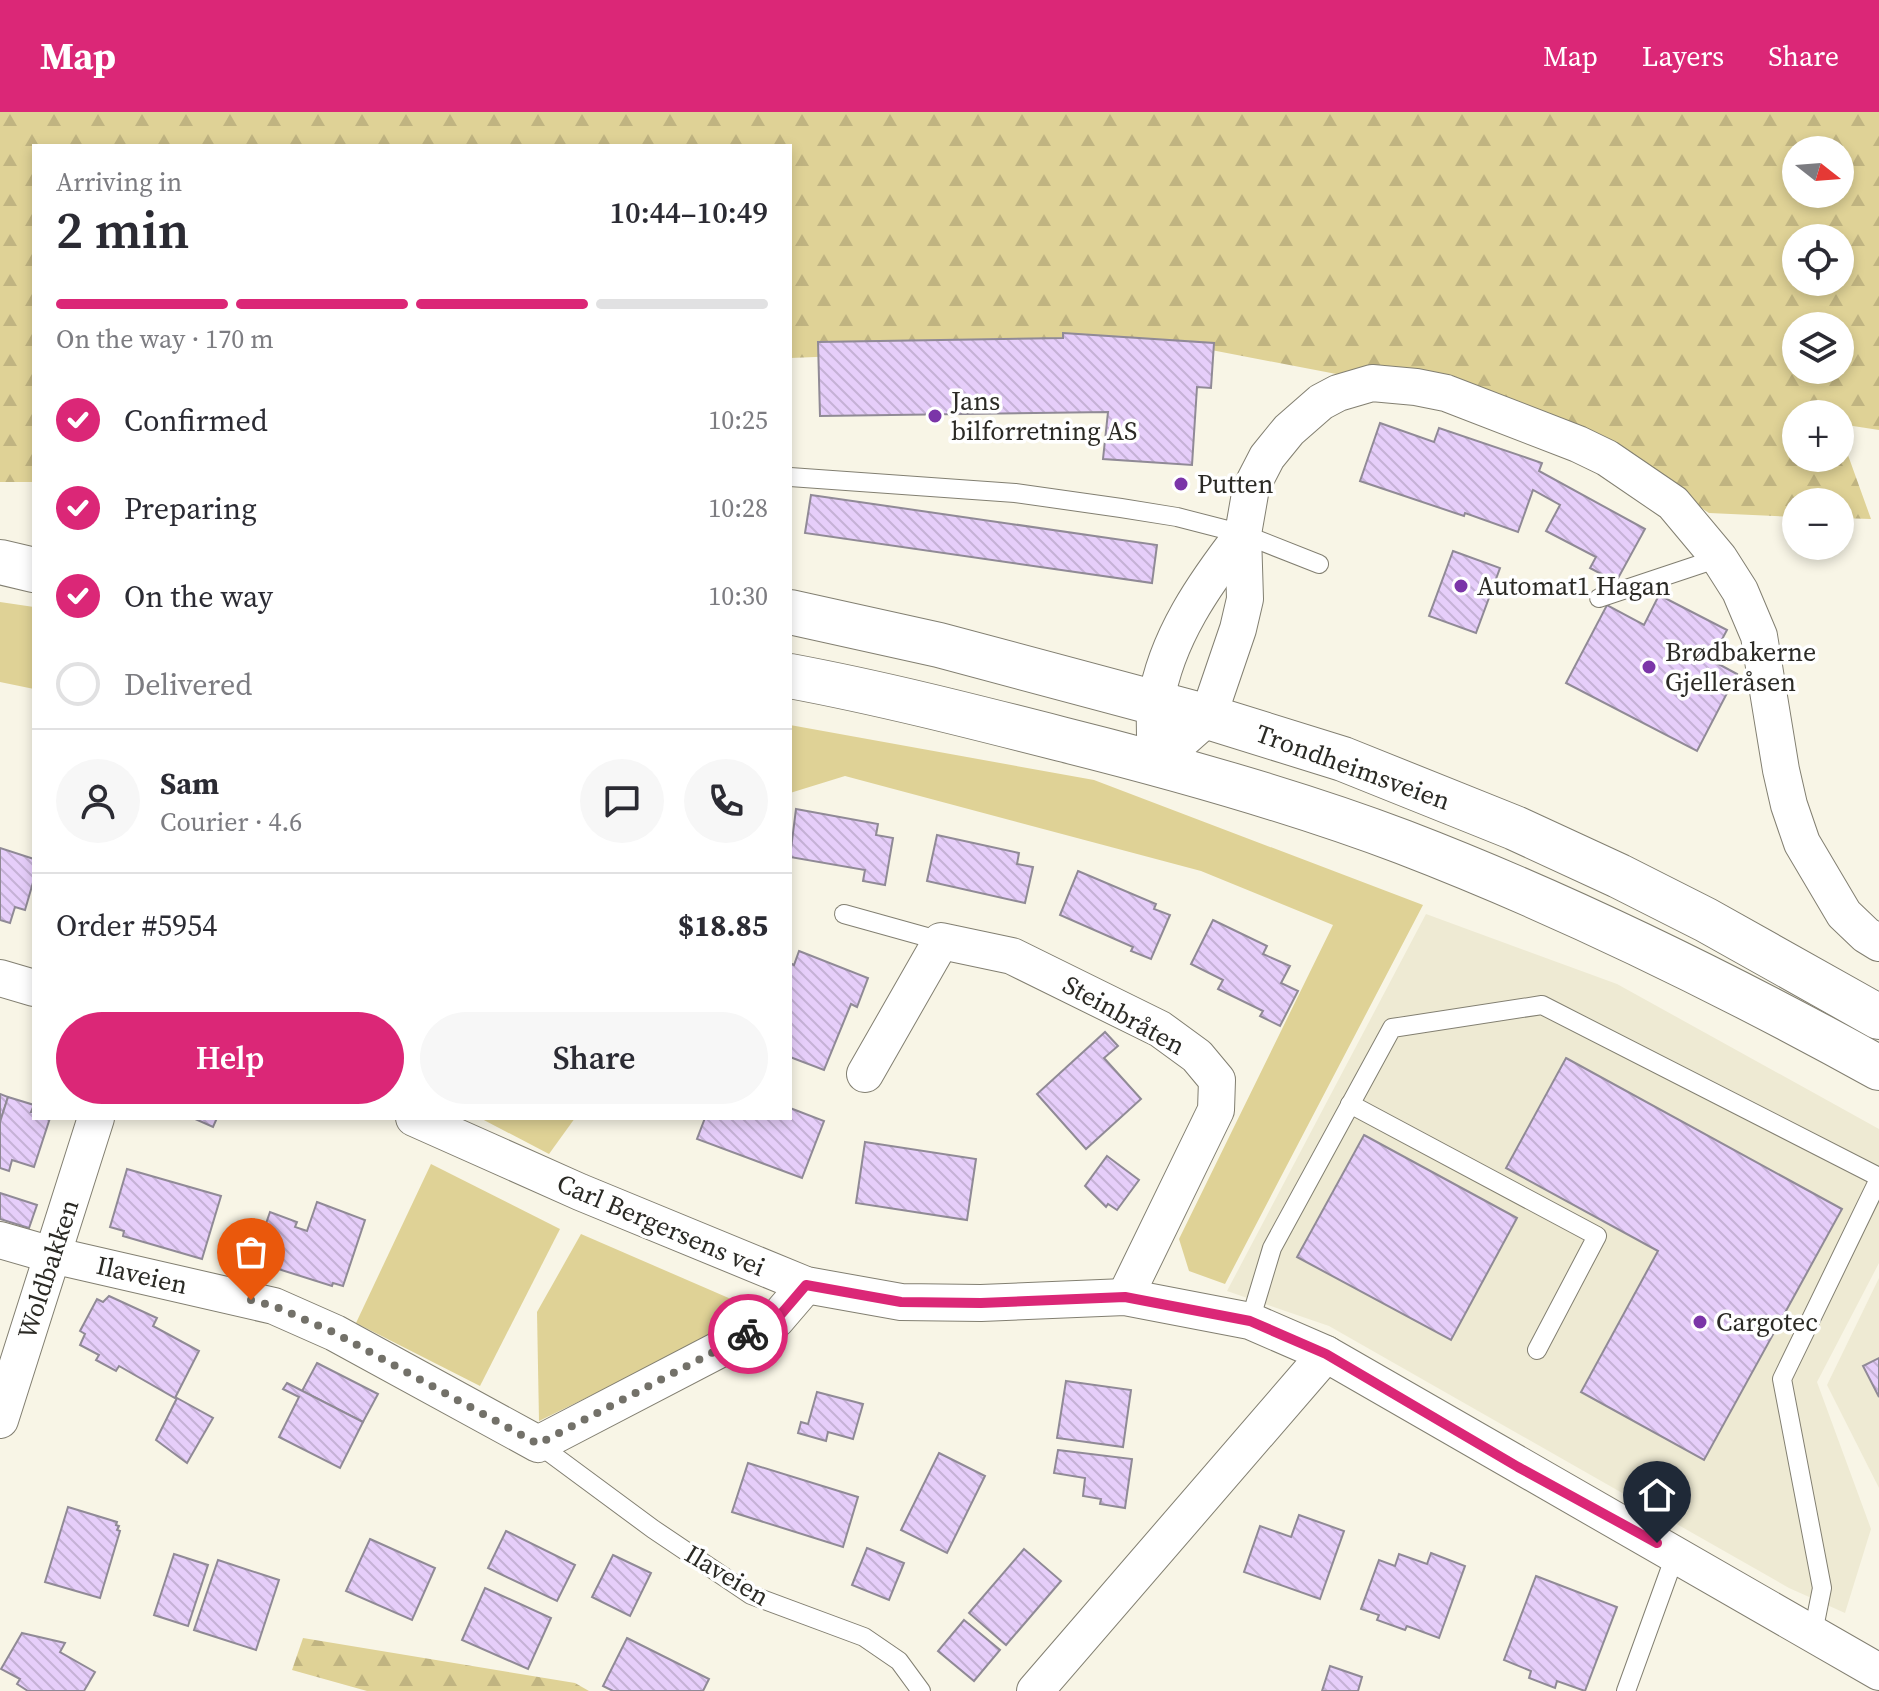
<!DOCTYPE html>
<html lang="en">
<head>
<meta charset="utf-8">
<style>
  :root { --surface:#fff; --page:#f7f7f7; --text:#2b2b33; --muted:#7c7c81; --line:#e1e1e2; --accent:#db2777 }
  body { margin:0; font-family:"Source Serif 4",serif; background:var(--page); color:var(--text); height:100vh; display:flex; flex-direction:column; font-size:30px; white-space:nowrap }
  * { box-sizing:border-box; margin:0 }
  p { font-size:26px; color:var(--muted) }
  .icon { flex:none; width:44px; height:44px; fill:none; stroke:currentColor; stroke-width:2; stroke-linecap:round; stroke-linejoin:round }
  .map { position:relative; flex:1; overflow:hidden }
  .drawer { position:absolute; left:32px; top:32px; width:760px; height:976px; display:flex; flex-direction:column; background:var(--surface); border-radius:0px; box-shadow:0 4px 12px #0003 }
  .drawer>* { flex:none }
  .needle { width:52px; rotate:107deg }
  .tools { position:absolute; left:1782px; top:24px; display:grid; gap:16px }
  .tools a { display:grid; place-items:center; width:72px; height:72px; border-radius:50%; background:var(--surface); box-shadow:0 4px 12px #0003; font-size:40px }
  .pin { position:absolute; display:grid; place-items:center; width:68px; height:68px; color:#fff; margin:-82px -34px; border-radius:50% 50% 50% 0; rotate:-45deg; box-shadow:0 0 8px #0007 }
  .pin .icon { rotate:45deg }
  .courier { position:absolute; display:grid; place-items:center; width:80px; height:80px; margin:-40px; border:6px solid #db2777; border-radius:50%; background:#fff; color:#222; box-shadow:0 2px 10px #0007 }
  .head em { font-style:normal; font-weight:600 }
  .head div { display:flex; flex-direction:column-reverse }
  .head { display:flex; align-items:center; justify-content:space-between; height:136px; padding:0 24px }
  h1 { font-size:52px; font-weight:600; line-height:60px }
  .bar { display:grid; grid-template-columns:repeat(4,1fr); gap:12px 8px; align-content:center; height:96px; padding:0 24px }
  .bar i { height:10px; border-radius:6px; background:var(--line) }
  .bar .active { background:var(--accent) }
  .bar p { grid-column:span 4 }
  .line { display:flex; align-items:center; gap:20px; padding:0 24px; border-top:2px solid var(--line) }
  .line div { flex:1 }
  .round { display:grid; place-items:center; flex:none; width:84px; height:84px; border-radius:42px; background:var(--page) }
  ol { padding:0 24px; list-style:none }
  li { display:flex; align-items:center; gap:24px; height:88px }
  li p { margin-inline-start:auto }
  li .icon { padding:8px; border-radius:50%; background:var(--accent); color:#fff; stroke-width:4 }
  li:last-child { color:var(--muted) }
  li i { width:44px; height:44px; border:4px solid var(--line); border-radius:50% }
  .primary-button { display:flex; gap:16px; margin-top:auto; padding:16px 24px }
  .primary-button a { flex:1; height:92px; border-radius:48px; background:var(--accent); color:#fff; font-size:32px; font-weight:600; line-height:92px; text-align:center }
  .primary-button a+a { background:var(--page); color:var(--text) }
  header { display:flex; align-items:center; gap:48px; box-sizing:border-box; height:112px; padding:0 40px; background:var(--accent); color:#fff }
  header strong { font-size:38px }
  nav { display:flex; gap:44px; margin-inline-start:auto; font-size:28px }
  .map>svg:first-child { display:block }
  .built { fill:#eeead3 }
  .green { fill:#dfd296 }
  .forest { fill:url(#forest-firs); fill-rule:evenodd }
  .building { fill:url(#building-back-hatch); stroke:#908a96; stroke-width:2 }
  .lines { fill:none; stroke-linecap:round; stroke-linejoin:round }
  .service-casing { stroke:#827f71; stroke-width:20 }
  .minor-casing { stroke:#827f71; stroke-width:38 }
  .trunk-casing { stroke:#827f71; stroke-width:46 }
  .service { stroke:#fff; stroke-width:18 }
  .minor { stroke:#fff; stroke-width:36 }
  .trunk { stroke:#fff; stroke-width:44 }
  .done { stroke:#737169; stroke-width:8; stroke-dasharray:0 14.4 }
  .route { stroke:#db2777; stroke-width:10 }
  .poi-dot { fill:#7b35a8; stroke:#fff; stroke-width:3 }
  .labels { text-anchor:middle; stroke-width:7; stroke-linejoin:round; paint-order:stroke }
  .poi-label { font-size:26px; fill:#2b2a25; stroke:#fff; text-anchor:start }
  .street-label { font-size:26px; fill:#2b2a25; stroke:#fff }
</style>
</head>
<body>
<header>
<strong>Map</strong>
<nav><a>Map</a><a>Layers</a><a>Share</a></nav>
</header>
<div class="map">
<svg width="1879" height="1579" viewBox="0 0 1879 1579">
  <defs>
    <pattern id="forest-firs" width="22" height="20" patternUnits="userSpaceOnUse" patternTransform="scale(2)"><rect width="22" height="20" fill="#dfd296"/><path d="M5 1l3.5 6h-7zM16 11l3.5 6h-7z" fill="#c0b481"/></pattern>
    <pattern id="building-back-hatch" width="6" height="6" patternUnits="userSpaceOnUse" patternTransform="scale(2)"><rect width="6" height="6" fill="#e6cefa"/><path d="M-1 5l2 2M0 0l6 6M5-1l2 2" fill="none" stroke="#c5b1d6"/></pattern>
  </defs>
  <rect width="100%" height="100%" fill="#f8f5e6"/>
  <g class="built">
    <path d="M1426 802 1617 872 1879 1017V1151L1817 1270 1871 1417 1845 1501 1789 1476 1329 1214 1227 1179Z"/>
    <path d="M1879 1166V1376L1827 1273Z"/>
  </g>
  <g class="green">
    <path d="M0 490 34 495V577L0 570Z"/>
    <path d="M790 613 1094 668 1423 793 1225 1172 1189 1159 1179 1127 1333 813 1201 759 845 664 790 681Z"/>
    <path d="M480 1006H575L549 1042Z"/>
    <path d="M431 1052 560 1117 480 1274 356 1211Z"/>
    <path d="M581 1122 761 1200 539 1309 537 1200Z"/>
  </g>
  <g class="forest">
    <path d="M0 0H1879V318L1840 312V302H1796V346H1840V321L1871 407 1840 406V390H1796V405L1709 401 1658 368 1404 275 1175 231 790 246V34H34V370H0ZM1796 38H1840V82H1796ZM1796 126H1840V170H1796ZM1796 214H1840V258H1796Z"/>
    <path d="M303 1526 575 1571 589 1579H367L292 1558Z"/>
  </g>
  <g class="building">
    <path d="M1063 221 1214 231 1211 276 1197 275 1192 353 1103 347 1108 300 820 304 818 230 1063 226Z"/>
    <path d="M1380 311 1434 330 1439 316 1542 351 1539 359 1645 417 1616 470 1590 456 1596 445 1546 419 1560 393 1533 378 1518 420 1465 401 1464 404 1360 369Z"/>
    <path d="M811 383 1157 433 1152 471 805 421Z"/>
    <path d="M1453 439 1500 456 1476 521 1429 504Z"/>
    <path d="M1659 483 1727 518 1711 548 1737 562 1697 639 1566 571 1607 493 1644 513Z"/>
    <path d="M796 697 878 712 876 723 893 726 885 773 863 769 865 758 790 745Z"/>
    <path d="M937 723 1019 741 1017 752 1033 755 1025 791 927 769Z"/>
    <path d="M0 736 34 747V767L25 798 15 795 10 811 0 808Z"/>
    <path d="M1078 759 1156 792 1154 797 1170 803 1151 847 1131 839 1133 835 1060 803Z"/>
    <path d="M1213 808 1267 834 1263 842 1290 854 1281 871 1298 879 1280 914 1260 904 1263 899 1218 877 1223 868 1191 852Z"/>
    <path d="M799 839 868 866 857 895 851 892 824 958 790 945V851L794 853Z"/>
    <path d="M1105 920 1118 934 1104 946 1141 987 1086 1037 1037 982Z"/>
    <path d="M1566 946 1842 1097 1704 1348 1581 1280 1658 1139 1506 1056Z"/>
    <path d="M0 982 8 985 0 1010Z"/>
    <path d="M8 985 34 993 31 1000H34V1006H50L34 1055 12 1048 9 1059 0 1056V1010Z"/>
    <path d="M790 996 824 1009 802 1066 697 1027 705 1006H790Z"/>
    <path d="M193 1006H217L213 1015Z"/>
    <path d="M1364 1023 1517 1106 1451 1228 1297 1145Z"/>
    <path d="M865 1030 976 1047 967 1108 856 1091Z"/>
    <path d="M1107 1044 1139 1068 1117 1098 1108 1092 1106 1095 1085 1074Z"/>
    <path d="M127 1057 221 1084 202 1147 123 1124 124 1119 110 1115Z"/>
    <path d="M0 1081 37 1093 29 1116 0 1107Z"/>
    <path d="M317 1090 365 1108 343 1174 333 1171 332 1174 253 1149 270 1100 297 1110 295 1115 307 1119Z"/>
    <path d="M109 1184 157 1206 153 1214 199 1239 175 1286 119 1254 116 1259 96 1248 99 1243 80 1233 85 1222 80 1219 97 1187 103 1190Z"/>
    <path d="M1879 1246V1285L1863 1254Z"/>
    <path d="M317 1251 378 1282 363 1310 302 1279Z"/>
    <path d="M1066 1269 1131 1278 1123 1335 1057 1326Z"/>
    <path d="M287 1271 363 1310 340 1356 279 1325 299 1285 283 1277Z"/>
    <path d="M817 1280 863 1292 853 1327 828 1320 826 1329 798 1321 801 1310 808 1312Z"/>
    <path d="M177 1286 213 1306 187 1351 156 1328Z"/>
    <path d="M1058 1338 1132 1347 1125 1396 1100 1392 1101 1387 1083 1384 1085 1366 1054 1361Z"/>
    <path d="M939 1341 985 1364 947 1441 901 1418Z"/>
    <path d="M748 1351 858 1385 843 1435 732 1400Z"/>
    <path d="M68 1395 117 1410 116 1413 119 1414 117 1418 120 1419 100 1486 45 1470Z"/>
    <path d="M1299 1403 1344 1419 1320 1487 1244 1460 1260 1414 1291 1425Z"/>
    <path d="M506 1419 575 1453 557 1489 488 1456Z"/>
    <path d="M370 1427 435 1456 412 1508 346 1479Z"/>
    <path d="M867 1436 904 1451 889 1488 852 1473Z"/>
    <path d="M1024 1437 1061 1469 1006 1533 969 1501Z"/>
    <path d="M1431 1441 1465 1454 1439 1526 1407 1514 1405 1518 1377 1508 1379 1503 1361 1497 1379 1448 1395 1454 1399 1442 1427 1452Z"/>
    <path d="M174 1442 208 1453 188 1514 154 1503Z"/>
    <path d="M613 1443 651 1461 630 1504 592 1485Z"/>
    <path d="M218 1448 279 1468 256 1538 194 1518Z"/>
    <path d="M1536 1464 1617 1495 1585 1579 1557 1569 1555 1576 1529 1566 1531 1559 1504 1548Z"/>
    <path d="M485 1476 551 1506 528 1557 462 1528Z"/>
    <path d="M964 1508 1000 1538 974 1569 938 1539Z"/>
    <path d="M22 1521 65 1531 60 1540 95 1560 84 1579H28L17 1572 20 1567 1 1557Z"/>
    <path d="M627 1526 709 1567 703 1579H613L603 1574Z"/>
    <path d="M1330 1554 1362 1565 1358 1579H1322Z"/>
  </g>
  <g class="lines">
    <defs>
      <g id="service">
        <path d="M790 365 1015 381 1121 396 1177 405 1243 422 1319 452"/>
        <path d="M1599 486 1719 446"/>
        <path d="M844 802 941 829"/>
        <path d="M1350 992 1597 1124 1537 1238"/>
        <path d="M1250 1209 1272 1136 1392 916 1542 893 1879 1065"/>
        <path d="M538 1332 653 1417 751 1483 864 1525 899 1549 921 1579"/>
        <path d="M1813 1521 1822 1476 1782 1267 1879 1067"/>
        <path d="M1626 1579 1676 1441"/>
      </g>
      <g id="minor">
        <path d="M1156 651 1208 605 1238 517 1245 487 1243 422 1251 376 1267 345 1289 318 1321 290 1338 281 1372 271 1416 275 1446 281 1578 332 1607 346 1673 391 1719 446 1740 479 1759 524 1781 658 1789 693 1802 731 1844 802 1866 823 1879 831"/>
        <path d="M1156 651C1156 632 1153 609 1156 590 1166 526 1205 471 1243 422"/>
        <path d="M0 866 34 876"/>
        <path d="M865 962 941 829 1012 844 1160 917 1197 944 1217 968 1216 998 1125 1185"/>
        <path d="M414 1006 580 1080 806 1173 901 1190 981 1191 1125 1185 1250 1209 1326 1242 1879 1560"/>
        <path d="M0 1128 52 1143 274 1194 335 1221 538 1332 776 1208 806 1173"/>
        <path d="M0 1308 96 1006"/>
        <path d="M1035 1579 1326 1242"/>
      </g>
      <g id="trunk">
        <path d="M0 450 34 458"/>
        <path d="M790 500 939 533 1208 605 1343 647 1515 716 1619 764 1706 808 1879 905"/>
        <path d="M790 564C881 581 971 604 1061 627 1177 656 1292 688 1403 730 1567 793 1725 871 1879 956"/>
      </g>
    </defs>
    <use href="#service" class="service-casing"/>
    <use href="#minor" class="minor-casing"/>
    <use href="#trunk" class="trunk-casing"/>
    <use href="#service" class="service"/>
    <use href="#minor" class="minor"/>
    <use href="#trunk" class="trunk"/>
  </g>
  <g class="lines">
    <path class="done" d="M251 1188 274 1194 335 1221 538 1332 748 1222"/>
    <path class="route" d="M748 1222 776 1208 806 1173 901 1190 981 1191 1125 1185 1250 1209 1326 1242 1518 1355 1657 1431"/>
  </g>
  <g class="poi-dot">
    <circle cx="935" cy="304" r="8"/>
    <circle cx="1181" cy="372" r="8"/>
    <circle cx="1461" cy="474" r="8"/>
    <circle cx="1649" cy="555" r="8"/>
    <circle cx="1700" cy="1210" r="8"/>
  </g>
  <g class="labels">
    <g class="poi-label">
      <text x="951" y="298">Jans<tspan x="951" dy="30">bilforretning AS</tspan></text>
      <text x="1197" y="381">Putten</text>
      <text x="1477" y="483">Automat1 Hagan</text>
      <text x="1665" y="549">Brødbakerne<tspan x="1665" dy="30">Gjelleråsen</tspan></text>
      <text x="1716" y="1219">Cargotec</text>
    </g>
    <g class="street-label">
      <text transform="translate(1353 655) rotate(20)" y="9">Trondheimsveien</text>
      <text transform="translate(1124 903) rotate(29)" y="9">Steinbråten</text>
      <text transform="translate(661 1113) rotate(23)" y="9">Carl Bergersens vei</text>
      <text transform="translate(48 1157) rotate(-72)" y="9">Woldbakken</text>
      <text transform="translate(142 1163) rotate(13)" y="9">Ilaveien</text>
      <text transform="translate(727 1463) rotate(31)" y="9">Ilaveien</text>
    </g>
  </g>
</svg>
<div class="tools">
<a><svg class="needle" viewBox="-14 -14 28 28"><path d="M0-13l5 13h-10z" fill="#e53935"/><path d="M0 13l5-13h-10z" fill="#7c7c81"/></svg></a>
<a><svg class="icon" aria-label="locate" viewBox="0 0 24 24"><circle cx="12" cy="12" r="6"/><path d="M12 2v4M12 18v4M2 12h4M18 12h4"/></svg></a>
<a><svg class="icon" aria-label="layers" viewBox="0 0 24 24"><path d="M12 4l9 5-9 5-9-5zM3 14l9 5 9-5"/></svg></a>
<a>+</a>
<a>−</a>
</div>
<div class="pin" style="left:251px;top:1188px;background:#ea580c"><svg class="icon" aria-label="bag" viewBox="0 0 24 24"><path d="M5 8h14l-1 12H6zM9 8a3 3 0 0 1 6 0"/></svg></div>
<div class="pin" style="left:1657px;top:1431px;background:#1f2937"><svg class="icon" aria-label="home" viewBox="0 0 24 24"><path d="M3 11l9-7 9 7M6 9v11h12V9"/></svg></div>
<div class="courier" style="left:748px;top:1222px"><svg class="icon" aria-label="bike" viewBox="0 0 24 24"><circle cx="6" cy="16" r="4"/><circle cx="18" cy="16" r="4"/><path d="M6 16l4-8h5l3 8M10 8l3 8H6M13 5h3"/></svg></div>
<section class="drawer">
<div class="head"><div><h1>2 min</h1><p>Arriving in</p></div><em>10:44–10:49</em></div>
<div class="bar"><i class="active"></i><i class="active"></i><i class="active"></i><i></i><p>On the way · 170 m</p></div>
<ol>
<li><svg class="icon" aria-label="check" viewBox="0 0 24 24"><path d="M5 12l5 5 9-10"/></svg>Confirmed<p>10:25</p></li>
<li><svg class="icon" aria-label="check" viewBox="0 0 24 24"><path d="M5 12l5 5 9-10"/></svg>Preparing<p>10:28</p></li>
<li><svg class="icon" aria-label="check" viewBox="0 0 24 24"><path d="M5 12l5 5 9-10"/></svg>On the way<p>10:30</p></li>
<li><i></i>Delivered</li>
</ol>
<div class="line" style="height:144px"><a class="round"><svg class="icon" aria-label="person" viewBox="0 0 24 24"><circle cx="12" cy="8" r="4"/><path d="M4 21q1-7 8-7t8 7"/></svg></a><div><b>Sam</b><p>Courier · 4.6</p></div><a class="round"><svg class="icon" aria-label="chat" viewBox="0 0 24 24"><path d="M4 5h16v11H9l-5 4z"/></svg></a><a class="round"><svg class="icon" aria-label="phone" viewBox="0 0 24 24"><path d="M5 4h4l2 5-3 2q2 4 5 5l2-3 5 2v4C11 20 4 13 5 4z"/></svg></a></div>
<div class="line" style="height:104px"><div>Order #5954</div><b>$18.85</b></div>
<div class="primary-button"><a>Help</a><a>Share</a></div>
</section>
</div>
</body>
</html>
